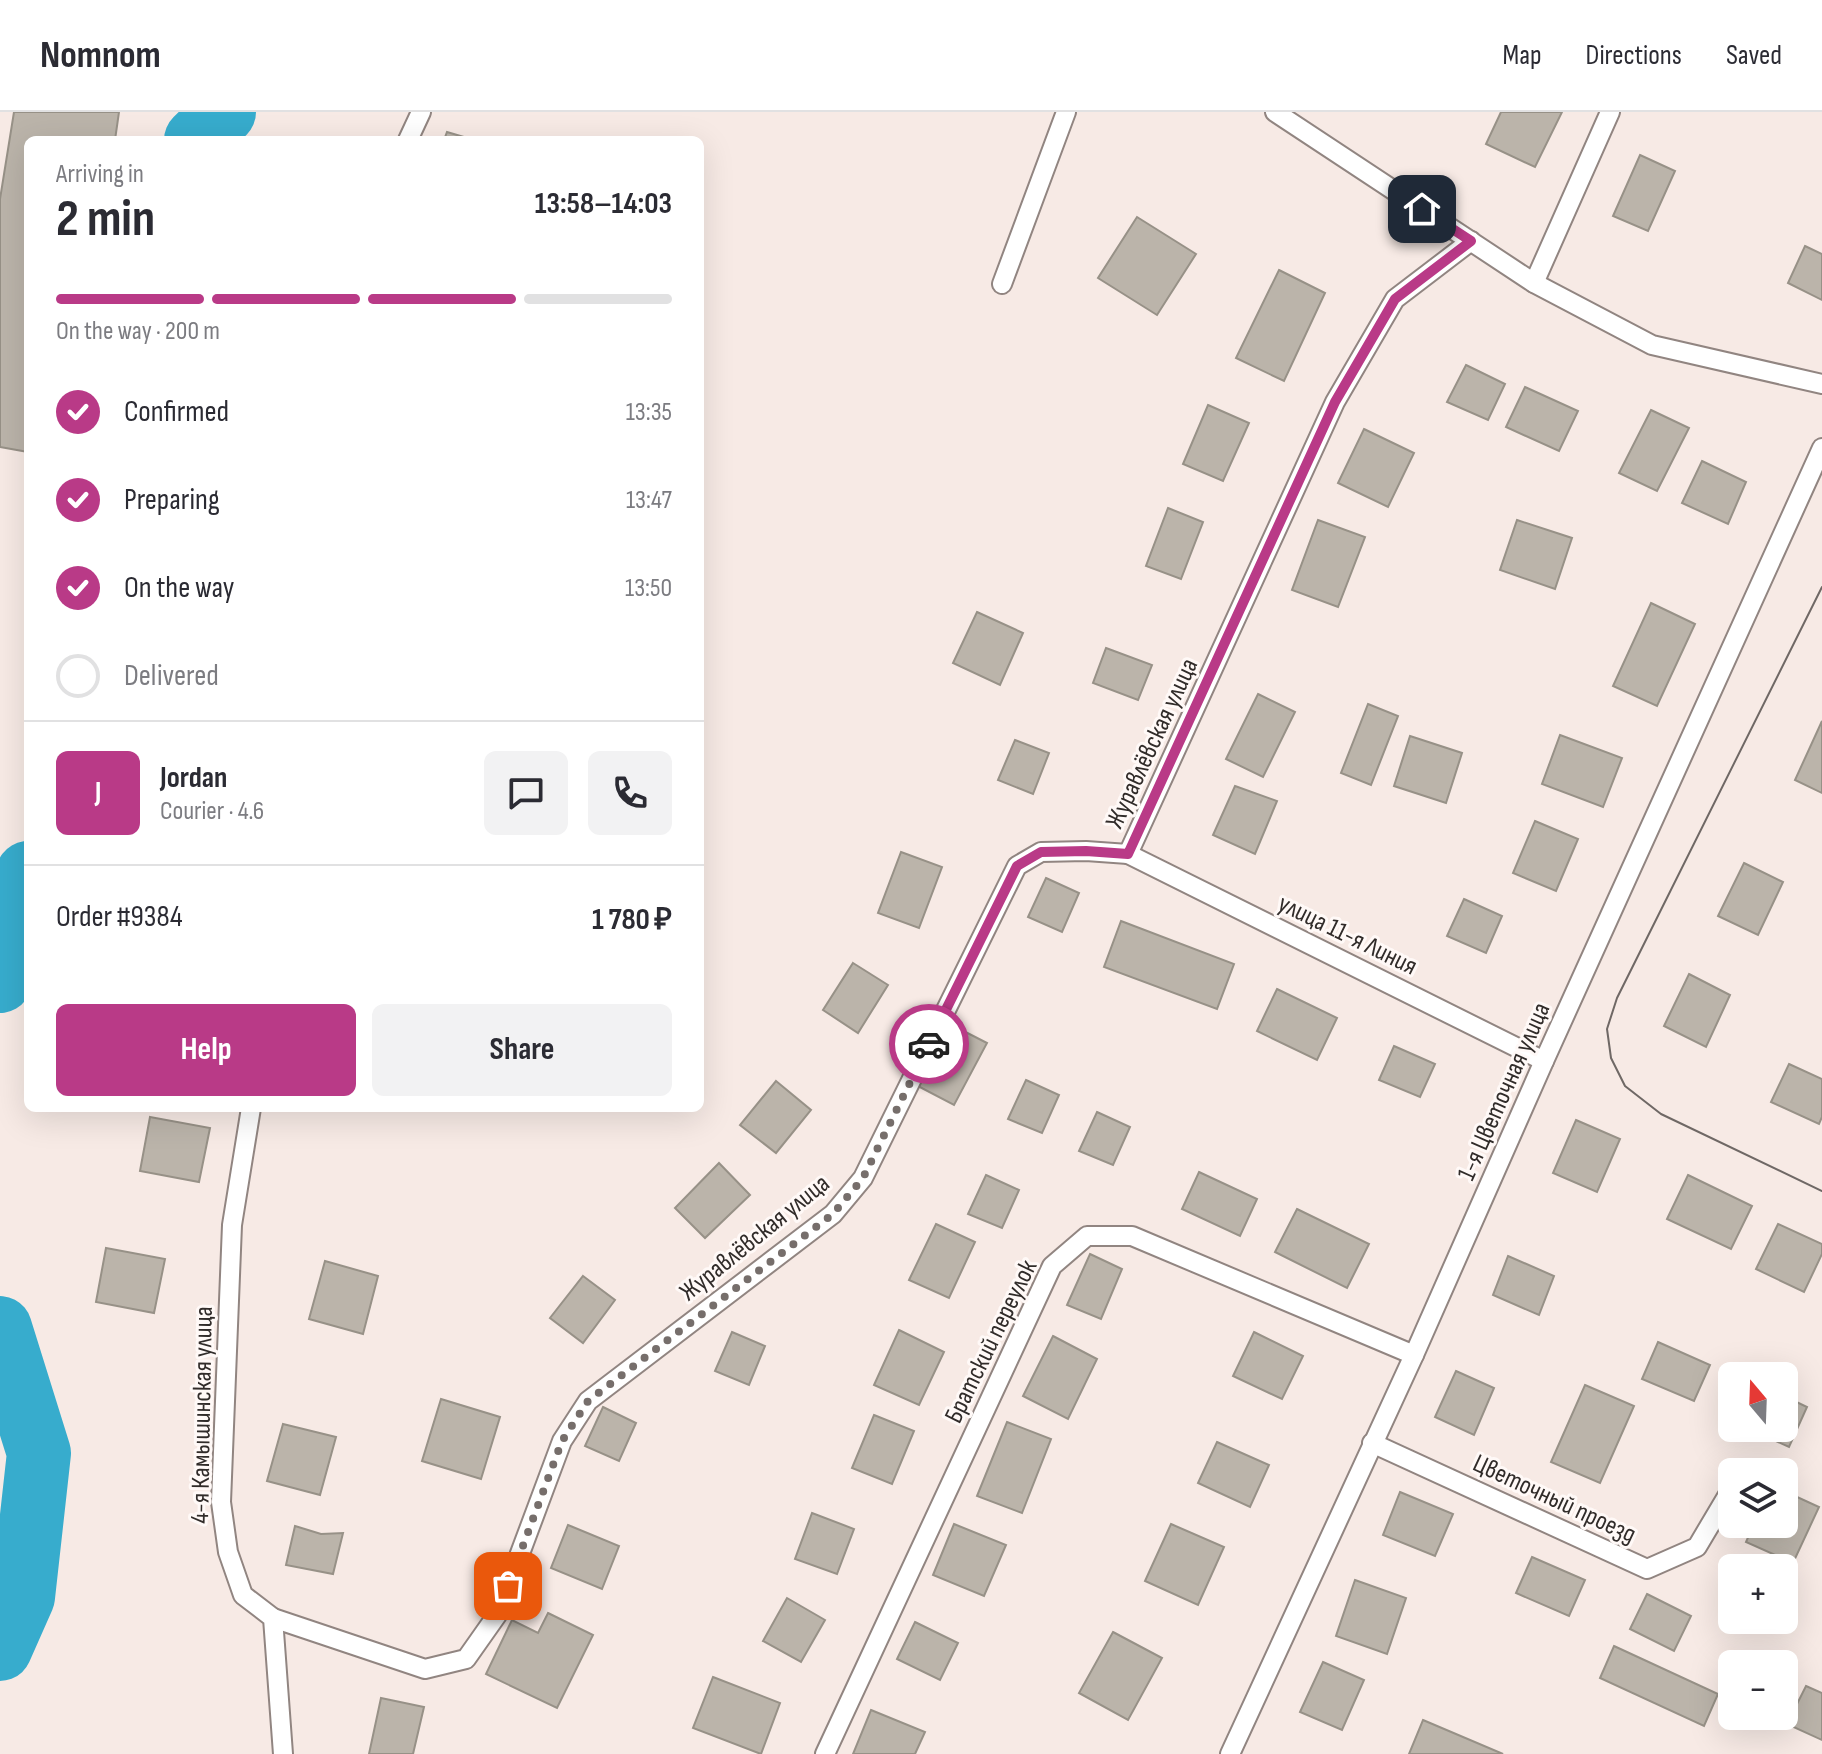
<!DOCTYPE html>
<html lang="en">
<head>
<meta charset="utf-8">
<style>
  :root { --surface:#fff; --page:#f2f2f3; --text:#2b2b33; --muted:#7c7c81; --line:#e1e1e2; --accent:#b93a87 }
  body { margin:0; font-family:"Sofia Sans Condensed",sans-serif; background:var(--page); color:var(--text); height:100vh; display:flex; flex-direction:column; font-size:30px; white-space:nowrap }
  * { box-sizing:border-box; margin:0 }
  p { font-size:26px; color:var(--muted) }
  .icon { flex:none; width:44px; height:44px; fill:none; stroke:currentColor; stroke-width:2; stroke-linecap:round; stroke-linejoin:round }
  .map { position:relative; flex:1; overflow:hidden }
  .panel { position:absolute; left:24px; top:24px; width:680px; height:976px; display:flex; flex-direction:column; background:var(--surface); border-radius:12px; box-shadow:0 8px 32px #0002 }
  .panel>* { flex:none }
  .needle { width:52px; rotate:341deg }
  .tools { position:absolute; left:1718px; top:1250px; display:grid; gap:16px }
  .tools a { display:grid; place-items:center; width:80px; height:80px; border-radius:12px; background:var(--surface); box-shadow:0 8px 32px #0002; font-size:40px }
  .pin { position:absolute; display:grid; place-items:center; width:68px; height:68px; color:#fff; margin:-34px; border-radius:16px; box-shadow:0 4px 12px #0006 }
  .courier { position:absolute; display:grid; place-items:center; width:80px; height:80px; margin:-40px; border:6px solid #b93a87; border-radius:50%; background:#fff; color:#222; box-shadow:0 2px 10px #0007 }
  .overview em { font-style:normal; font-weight:700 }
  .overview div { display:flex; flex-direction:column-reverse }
  .overview { display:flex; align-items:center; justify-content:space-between; height:136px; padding:0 32px }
  h1 { font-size:52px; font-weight:700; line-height:60px }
  .bar { display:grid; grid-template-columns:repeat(4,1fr); gap:12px 8px; align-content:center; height:96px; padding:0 32px }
  .bar i { height:10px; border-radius:6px; background:var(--line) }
  .bar .selected { background:var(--accent) }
  .bar p { grid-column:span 4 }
  .line { display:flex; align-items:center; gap:20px; padding:0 32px; border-top:2px solid var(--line) }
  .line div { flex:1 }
  .round { display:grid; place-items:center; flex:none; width:84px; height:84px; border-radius:12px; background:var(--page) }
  ol { padding:0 32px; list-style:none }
  li { display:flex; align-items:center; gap:24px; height:88px }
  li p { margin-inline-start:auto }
  li .icon { padding:8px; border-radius:50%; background:var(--accent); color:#fff; stroke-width:4 }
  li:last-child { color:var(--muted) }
  li i { width:44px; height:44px; border:4px solid var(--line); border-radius:50% }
  .cta { display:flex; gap:16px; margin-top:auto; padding:16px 32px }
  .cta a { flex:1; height:92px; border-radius:12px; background:var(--accent); color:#fff; font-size:32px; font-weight:700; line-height:92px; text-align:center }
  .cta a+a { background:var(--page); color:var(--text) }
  header { display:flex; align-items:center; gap:48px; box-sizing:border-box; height:112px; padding:0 40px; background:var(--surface); border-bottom:2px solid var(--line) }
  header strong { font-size:38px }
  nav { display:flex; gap:44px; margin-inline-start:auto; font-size:28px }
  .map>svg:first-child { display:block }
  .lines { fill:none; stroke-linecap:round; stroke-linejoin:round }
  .river { stroke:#37accd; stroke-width:64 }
  .building { fill:#bbb4aa; stroke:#979187; stroke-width:2 }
  .service-casing { stroke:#918581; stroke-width:22 }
  .service { stroke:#fff; stroke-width:18 }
  .tram { stroke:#6f6865; stroke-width:2 }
  .done { stroke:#766e6b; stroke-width:8; stroke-dasharray:0 14.4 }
  .route { stroke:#b93a87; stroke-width:10 }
  .labels { text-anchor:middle; stroke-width:6; stroke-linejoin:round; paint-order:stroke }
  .street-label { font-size:26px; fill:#312c2a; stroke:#fff9f7 }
</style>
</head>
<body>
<header>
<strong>Nomnom</strong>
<nav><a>Map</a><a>Directions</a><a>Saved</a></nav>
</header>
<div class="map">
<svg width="1822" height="1642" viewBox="0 0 1822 1642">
  <rect width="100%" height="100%" fill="#f7eae5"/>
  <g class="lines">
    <g class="river">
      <path d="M196 28 224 0"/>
      <path d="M0 869 28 761"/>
      <path d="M0 1216 39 1341 23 1485 0 1537"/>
    </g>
  </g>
  <g class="building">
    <path d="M14 0H119L115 28H28V340L0 335V87Z"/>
    <path d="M1501 0H1562L1535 55 1486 32Z"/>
    <path d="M447 20 474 28H444Z"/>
    <path d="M1640 43 1675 59 1648 119 1613 104Z"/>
    <path d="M1137 105 1196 142 1157 203 1098 166Z"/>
    <path d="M1805 134 1822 142V188L1788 171Z"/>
    <path d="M1279 158 1325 181 1284 269 1236 246Z"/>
    <path d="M1466 253 1505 272 1488 308 1447 290Z"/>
    <path d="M1525 275 1578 299 1559 339 1506 315Z"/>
    <path d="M1208 293 1249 311 1223 369 1183 352Z"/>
    <path d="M1651 298 1689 316 1657 379 1619 361Z"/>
    <path d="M1364 317 1414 341 1388 395 1338 371Z"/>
    <path d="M1702 349 1746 370 1728 412 1682 391Z"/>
    <path d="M1168 396 1203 410 1181 467 1146 454Z"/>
    <path d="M1318 408 1365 425 1338 495 1292 478Z"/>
    <path d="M1517 408 1572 426 1555 477 1500 458Z"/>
    <path d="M1651 491 1695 512 1657 594 1613 574Z"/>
    <path d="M977 500 1023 521 1000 573 953 551Z"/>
    <path d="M1106 536 1152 553 1138 588 1093 571Z"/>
    <path d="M1258 582 1295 600 1263 665 1226 647Z"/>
    <path d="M1368 592 1398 604 1371 673 1341 661Z"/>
    <path d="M1822 609V681L1795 668Z"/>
    <path d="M1560 623 1622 646 1603 695 1542 672Z"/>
    <path d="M1410 624 1462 641 1446 691 1394 674Z"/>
    <path d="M1015 628 1049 641 1033 682 998 668Z"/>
    <path d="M1235 674 1277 689 1255 742 1213 723Z"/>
    <path d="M1535 709 1578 727 1556 779 1513 761Z"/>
    <path d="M901 740 942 755 919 816 878 801Z"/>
    <path d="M1744 751 1783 770 1758 823 1718 804Z"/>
    <path d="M1046 766 1079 781 1062 820 1028 805Z"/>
    <path d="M1464 787 1502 804 1486 841 1447 824Z"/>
    <path d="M1121 809 1234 852 1217 897 1104 855Z"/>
    <path d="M853 851 888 873 858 921 823 898Z"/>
    <path d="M1689 862 1730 883 1706 935 1664 914Z"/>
    <path d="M1277 877 1337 906 1317 948 1257 919Z"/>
    <path d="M946 910 987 931 954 993 914 972Z"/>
    <path d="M1394 934 1435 952 1420 985 1379 968Z"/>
    <path d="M1789 952 1822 967V1005L1819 1012 1771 990Z"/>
    <path d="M1026 968 1059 983 1042 1021 1008 1007Z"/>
    <path d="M776 969 811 998 776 1041 740 1013Z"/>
    <path d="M1097 1000 1130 1015 1113 1053 1079 1039Z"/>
    <path d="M150 1005 210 1016 199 1070 140 1059Z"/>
    <path d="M1576 1008 1620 1027 1597 1080 1553 1061Z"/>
    <path d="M719 1051 750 1083 705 1126 675 1096Z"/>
    <path d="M1199 1060 1257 1087 1240 1124 1182 1097Z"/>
    <path d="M986 1063 1019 1078 1002 1116 968 1102Z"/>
    <path d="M1688 1063 1752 1094 1731 1137 1667 1107Z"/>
    <path d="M1297 1097 1369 1132 1347 1176 1275 1140Z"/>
    <path d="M936 1112 975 1130 949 1186 909 1168Z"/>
    <path d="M1778 1112 1822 1132V1142L1804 1180 1756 1157Z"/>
    <path d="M106 1136 165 1147 154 1201 96 1190Z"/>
    <path d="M1090 1142 1122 1157 1101 1207 1067 1193Z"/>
    <path d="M1508 1144 1554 1164 1539 1203 1493 1183Z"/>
    <path d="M325 1149 378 1164 363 1222 309 1207Z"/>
    <path d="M583 1164 615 1188 583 1231 550 1206Z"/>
    <path d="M899 1218 944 1240 919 1293 874 1273Z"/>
    <path d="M732 1220 765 1234 749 1273 715 1259Z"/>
    <path d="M1254 1220 1303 1244 1282 1287 1233 1264Z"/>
    <path d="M1053 1224 1097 1247 1068 1307 1023 1284Z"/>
    <path d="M1658 1230 1710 1253 1694 1289 1642 1267Z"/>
    <path d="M1456 1259 1494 1276 1474 1323 1435 1305Z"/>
    <path d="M1585 1273 1634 1294 1600 1371 1551 1350Z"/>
    <path d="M1784 1284 1807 1295 1789 1335 1747 1316H1784Z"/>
    <path d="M441 1287 500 1305 481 1367 422 1349Z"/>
    <path d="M603 1295 636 1311 619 1349 585 1334Z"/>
    <path d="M874 1303 914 1319 892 1372 852 1356Z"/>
    <path d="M1007 1310 1051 1327 1022 1401 977 1384Z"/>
    <path d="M283 1312 336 1325 320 1383 267 1369Z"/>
    <path d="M1217 1330 1269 1353 1250 1395 1198 1371Z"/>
    <path d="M1784 1379 1819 1395 1793 1451 1746 1430 1754 1412H1784Z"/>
    <path d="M1400 1380 1453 1402 1435 1444 1383 1423Z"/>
    <path d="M812 1401 854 1417 837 1462 795 1447Z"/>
    <path d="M954 1412 1006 1433 984 1484 933 1463Z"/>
    <path d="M1171 1412 1224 1435 1198 1493 1145 1469Z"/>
    <path d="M568 1413 619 1434 602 1477 551 1456Z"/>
    <path d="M295 1414 321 1422 343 1421 333 1462 286 1453Z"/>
    <path d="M1532 1445 1585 1468 1569 1504 1516 1481Z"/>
    <path d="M1355 1468 1406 1486 1387 1542 1336 1524Z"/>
    <path d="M1647 1482 1691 1504 1674 1539 1630 1517Z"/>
    <path d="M787 1486 825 1508 801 1550 763 1529Z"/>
    <path d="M548 1501 593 1523 557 1596 486 1562 512 1508 538 1521Z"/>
    <path d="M915 1510 958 1531 940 1568 897 1547Z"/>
    <path d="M1113 1520 1162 1546 1128 1608 1079 1581Z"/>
    <path d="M1614 1534 1718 1582 1704 1614 1600 1566Z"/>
    <path d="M1323 1550 1364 1568 1342 1618 1300 1600Z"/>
    <path d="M713 1565 780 1591 761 1642 693 1616Z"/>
    <path d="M1806 1574 1822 1581V1628L1787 1612Z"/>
    <path d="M381 1586 424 1595 413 1642H369Z"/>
    <path d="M871 1598 925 1620 915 1642H853Z"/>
    <path d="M1423 1608 1503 1642H1409Z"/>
  </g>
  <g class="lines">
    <defs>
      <g id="service">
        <path d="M1275 0 1534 171 1652 233 1822 272"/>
        <path d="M408 28 421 0"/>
        <path d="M1534 171 1610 0"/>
        <path d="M1002 172 1066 0"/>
        <path d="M1128 742 1544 949"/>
        <path d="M251 996 232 1113 221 1390 228 1440 243 1483 273 1506 283 1642"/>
        <path d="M1372 1331 1647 1457 1697 1435 1732 1376"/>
        <path d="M273 1506 425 1557 466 1547 497 1503 562 1329 588 1289 833 1102 863 1066 1017 754 1041 740 1086 739 1128 742 1335 290 1395 187 1471 129"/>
        <path d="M825 1642 1052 1154 1087 1124H1132L1414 1243"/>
        <path d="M1230 1642 1414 1243 1544 949 1822 336"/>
      </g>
    </defs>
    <use href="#service" class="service-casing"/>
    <use href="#service" class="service"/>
    <path class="tram" d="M1822 475 1617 886 1607 917 1611 946 1625 974 1661 1002 1822 1079"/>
  </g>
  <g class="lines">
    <path class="done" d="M508 1474 562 1329 588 1289 833 1102 863 1066 929 932"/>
    <path class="route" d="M929 932 1017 754 1041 740 1086 739 1128 742 1335 290 1395 187 1471 129 1422 97"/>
  </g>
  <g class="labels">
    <g class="street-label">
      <text transform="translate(1151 631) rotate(-65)" y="9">Журавлёвская улица</text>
      <text transform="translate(1348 822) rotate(26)" y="9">улица 11-я Линия</text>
      <text transform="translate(1503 979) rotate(-66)" y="9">1-я Цветочная улица</text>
      <text transform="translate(754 1125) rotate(-39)" y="9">Журавлёвская улица</text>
      <text transform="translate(990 1229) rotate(-64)" y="9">Братский переулок</text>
      <text transform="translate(201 1303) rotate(-89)" y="9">4-я Камышинская улица</text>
      <text transform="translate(1555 1386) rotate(25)" y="9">Цветочный проезд</text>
    </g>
  </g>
</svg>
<div class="tools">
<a><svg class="needle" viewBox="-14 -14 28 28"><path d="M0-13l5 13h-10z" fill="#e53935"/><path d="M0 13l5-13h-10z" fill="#7c7c81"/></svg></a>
<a><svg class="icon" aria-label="layers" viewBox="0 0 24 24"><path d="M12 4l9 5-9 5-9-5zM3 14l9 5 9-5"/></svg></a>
<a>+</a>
<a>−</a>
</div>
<div class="pin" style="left:508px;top:1474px;background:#ea580c"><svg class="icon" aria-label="bag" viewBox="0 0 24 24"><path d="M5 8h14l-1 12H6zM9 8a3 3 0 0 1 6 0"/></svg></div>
<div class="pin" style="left:1422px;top:97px;background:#1f2937"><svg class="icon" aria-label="home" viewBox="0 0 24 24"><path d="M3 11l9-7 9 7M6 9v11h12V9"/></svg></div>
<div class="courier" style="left:929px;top:932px"><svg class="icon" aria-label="car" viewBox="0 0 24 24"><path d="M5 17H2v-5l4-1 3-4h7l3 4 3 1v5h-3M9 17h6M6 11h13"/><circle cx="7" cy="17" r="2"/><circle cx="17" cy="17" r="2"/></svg></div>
<section class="panel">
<div class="overview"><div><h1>2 min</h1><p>Arriving in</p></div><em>13:58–14:03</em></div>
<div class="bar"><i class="selected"></i><i class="selected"></i><i class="selected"></i><i></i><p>On the way · 200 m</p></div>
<ol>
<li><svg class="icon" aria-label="check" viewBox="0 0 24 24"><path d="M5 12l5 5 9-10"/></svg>Confirmed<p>13:35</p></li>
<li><svg class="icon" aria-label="check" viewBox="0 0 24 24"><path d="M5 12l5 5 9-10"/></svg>Preparing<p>13:47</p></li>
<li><svg class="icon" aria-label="check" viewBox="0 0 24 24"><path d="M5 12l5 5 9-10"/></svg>On the way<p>13:50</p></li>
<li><i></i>Delivered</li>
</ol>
<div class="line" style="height:144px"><b class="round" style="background:var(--accent);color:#fff">J</b><div><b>Jordan</b><p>Courier · 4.6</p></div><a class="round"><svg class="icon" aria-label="chat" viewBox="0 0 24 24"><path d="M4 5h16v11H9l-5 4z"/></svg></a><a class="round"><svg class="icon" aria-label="phone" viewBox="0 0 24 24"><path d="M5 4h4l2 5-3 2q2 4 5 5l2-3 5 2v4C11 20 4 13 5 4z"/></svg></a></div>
<div class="line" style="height:104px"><div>Order #9384</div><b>1 780 ₽</b></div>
<div class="cta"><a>Help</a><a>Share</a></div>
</section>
</div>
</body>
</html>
